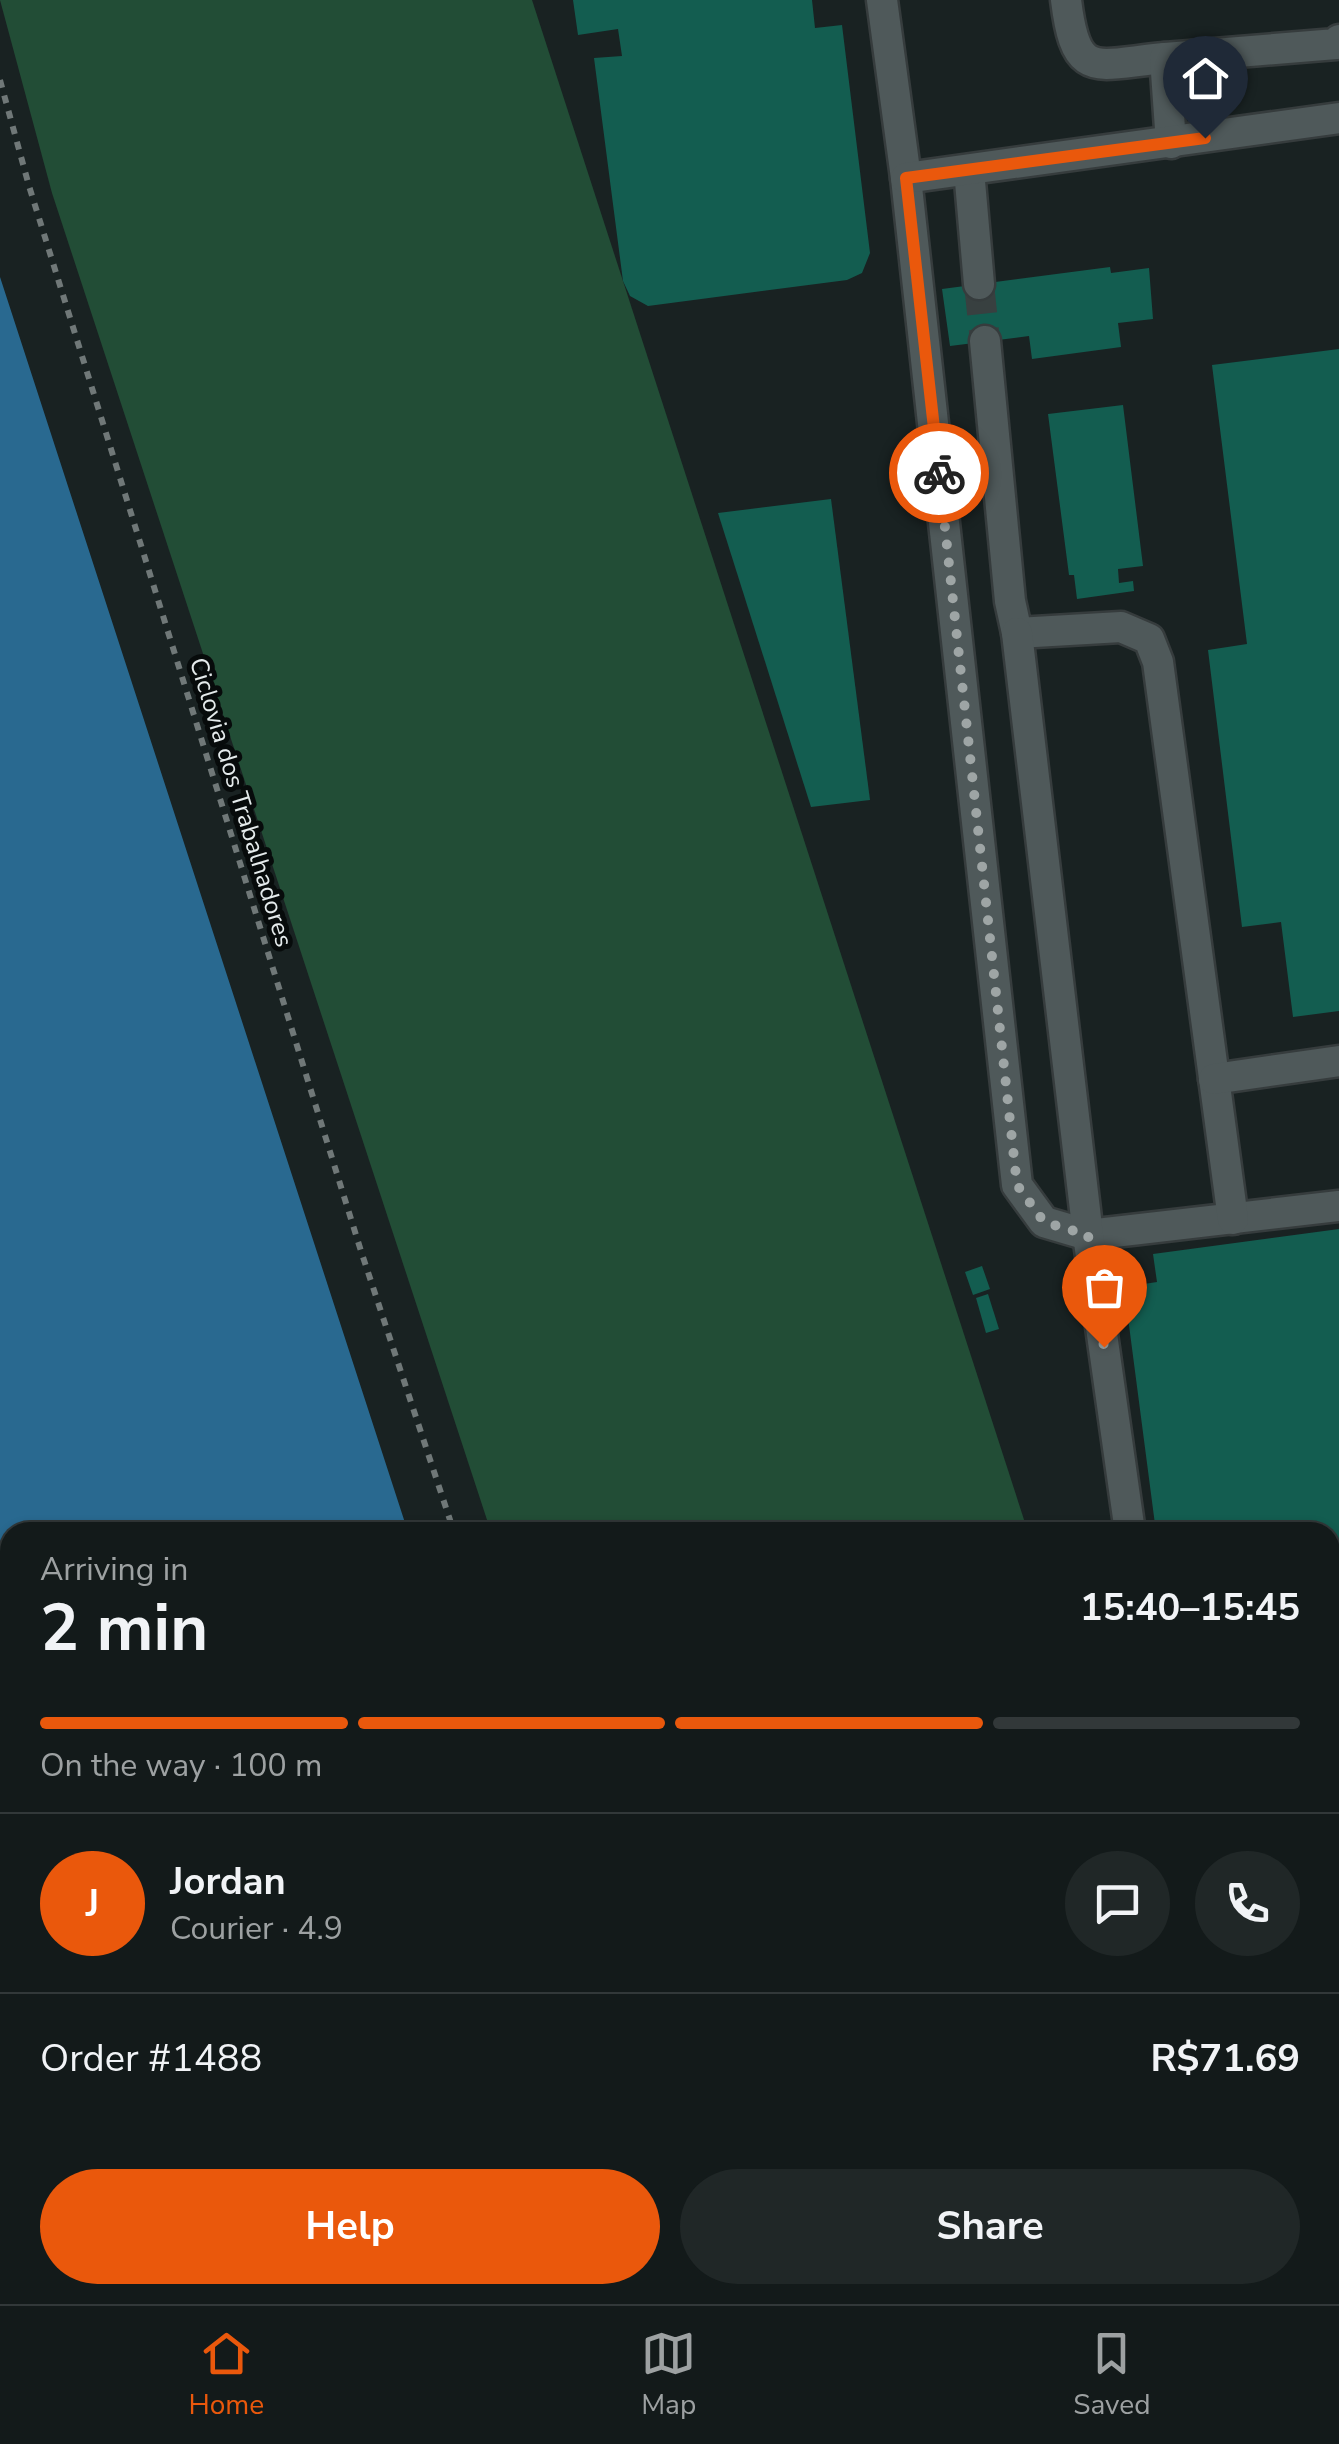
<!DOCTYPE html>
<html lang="en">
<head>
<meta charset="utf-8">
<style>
  :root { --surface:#131a1a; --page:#202727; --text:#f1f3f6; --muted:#9da1a2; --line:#323839; --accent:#ea580c }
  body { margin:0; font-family:"Nunito Sans",sans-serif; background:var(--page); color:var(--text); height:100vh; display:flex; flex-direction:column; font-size:38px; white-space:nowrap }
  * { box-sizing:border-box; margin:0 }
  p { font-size:32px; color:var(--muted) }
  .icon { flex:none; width:55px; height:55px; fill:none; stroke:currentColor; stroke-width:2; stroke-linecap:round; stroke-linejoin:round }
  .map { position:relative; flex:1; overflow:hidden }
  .details { position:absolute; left:0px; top:1522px; width:1340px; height:782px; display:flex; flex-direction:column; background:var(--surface); border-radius:30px 30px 0 0; box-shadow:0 2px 8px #0004,0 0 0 2px var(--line) }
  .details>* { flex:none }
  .pin { position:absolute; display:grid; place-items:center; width:85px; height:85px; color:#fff; margin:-102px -42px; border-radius:50% 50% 50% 0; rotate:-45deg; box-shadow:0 0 10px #0007 }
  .pin .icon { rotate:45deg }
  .courier { position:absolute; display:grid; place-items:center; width:100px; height:100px; margin:-50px; border:8px solid #ea580c; border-radius:50%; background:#fff; color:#222; box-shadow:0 2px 12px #0007 }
  .head em { font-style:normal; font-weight:700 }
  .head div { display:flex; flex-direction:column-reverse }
  .head { display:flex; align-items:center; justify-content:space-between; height:170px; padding:0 40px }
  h1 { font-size:65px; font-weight:700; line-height:75px }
  .bar { display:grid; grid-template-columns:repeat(4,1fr); gap:15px 10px; align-content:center; height:120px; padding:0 40px }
  .bar i { height:12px; border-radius:8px; background:var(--line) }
  .bar .active { background:var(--accent) }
  .bar p { grid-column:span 4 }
  .line { display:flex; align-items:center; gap:25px; padding:0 40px; border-top:2px solid var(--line) }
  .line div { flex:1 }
  .round { display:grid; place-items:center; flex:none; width:105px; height:105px; border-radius:52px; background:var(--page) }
  .cta { display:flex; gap:20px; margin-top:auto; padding:20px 40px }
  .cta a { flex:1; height:115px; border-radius:60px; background:var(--accent); color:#fff; font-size:40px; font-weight:700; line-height:115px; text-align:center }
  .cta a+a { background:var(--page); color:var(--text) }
  .dock { display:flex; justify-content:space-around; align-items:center; height:140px; border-top:2px solid var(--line); background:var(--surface); font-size:28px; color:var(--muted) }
  .dock a { display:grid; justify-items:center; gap:5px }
  .dock .active { color:var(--accent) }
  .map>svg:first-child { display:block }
  .green { fill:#224d36 }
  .water { fill:#296990 }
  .building { fill:#135d50 }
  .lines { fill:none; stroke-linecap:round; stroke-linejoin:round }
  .minor-tunnel { stroke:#384040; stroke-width:30; stroke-dasharray:30 15; stroke-linecap:butt }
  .minor-casing { stroke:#363c3d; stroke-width:35 }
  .path { stroke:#707878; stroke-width:6; stroke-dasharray:8 8; stroke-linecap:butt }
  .minor { stroke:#4f595a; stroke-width:30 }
  .done { stroke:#9ea5a5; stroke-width:10; stroke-dasharray:0 18 }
  .route { stroke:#ea580c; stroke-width:12 }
  .labels { text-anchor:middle; stroke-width:10; stroke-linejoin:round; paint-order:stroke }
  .street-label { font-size:25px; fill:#e5ebec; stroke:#070b0b }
</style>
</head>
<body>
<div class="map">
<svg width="1339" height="2304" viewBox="0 0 1339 2304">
  <rect width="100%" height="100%" fill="#192222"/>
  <g class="green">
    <path d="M0 0H532L1028 1532H491L52 193Z"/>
    <path d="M739 2295H1273L1276 2304H742Z"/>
  </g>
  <g class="water">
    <path d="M0 277 408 1532H10V2016L0 1985Z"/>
    <path d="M101 2295H656L659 2304H104Z"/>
  </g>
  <g class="building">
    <path d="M573 0H812L815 28 842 25 870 253 862 273 847 280 648 306 630 296 623 281 594 58 622 56 618 29 578 35Z"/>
    <path d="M1110 267 1111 273 1149 268 1153 319 1118 323 1121 347 1032 359 1029 336 950 346 942 289Z"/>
    <path d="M1339 349V1011L1293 1017 1281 922 1242 927 1208 650 1247 644 1212 365Z"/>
    <path d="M1123 405 1143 566 1118 569 1119 583 1133 581 1134 591 1077 599 1074 575H1069L1048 414Z"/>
    <path d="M831 499 870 800 811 807 718 513Z"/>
    <path d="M1339 1229V1608L1330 1609V1532H1156L1124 1287 1157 1282 1153 1254Z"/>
    <path d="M982 1266 990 1289 973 1295 965 1272Z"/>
    <path d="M988 1294 999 1329 986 1333 976 1298Z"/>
    <path d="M1339 1634V1718L1330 1720V1635Z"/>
    <path d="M1339 1760V2051L1330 2053V1761Z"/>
  </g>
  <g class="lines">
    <path class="minor-tunnel" d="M979 284 985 341"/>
    <defs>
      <g id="minor">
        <path d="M882 0 906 178 1017 1185 1044 1222 1088 1235 1339 1206"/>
        <path d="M1066 0C1076 82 1095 64 1165 58"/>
        <path d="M1171 143 1165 58 1336 44 1339 40"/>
        <path d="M969 170 979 284"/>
        <path d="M906 178 1339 118"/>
        <path d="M985 341 1010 601 1017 633 1121 627 1149 639 1158 662 1233 1219"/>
        <path d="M1017 633 1088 1235 1130 1532"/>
        <path d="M1214 1079 1339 1061"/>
        <path d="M1330 2109 1339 2108"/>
        <path d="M1316 2295 1319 2304"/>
      </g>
    </defs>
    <use href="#minor" class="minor-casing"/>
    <g class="path">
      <path d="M0 80 29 186 361 1251 454 1532"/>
      <path d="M0 2086 10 2114"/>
      <path d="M73 2295 76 2304"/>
      <path d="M707 2295 710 2304"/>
    </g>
    <use href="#minor" class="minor"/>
  </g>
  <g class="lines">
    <path class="done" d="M939 473 1017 1185 1044 1222 1088 1235 1104 1347"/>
    <path class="route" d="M939 473 906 178 1205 138"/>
  </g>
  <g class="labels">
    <g class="street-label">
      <text transform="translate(242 802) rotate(73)" y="9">Ciclovia dos Trabalhadores</text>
    </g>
  </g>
</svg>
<div class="pin" style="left:1104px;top:1347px;background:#ea580c"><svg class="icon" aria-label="bag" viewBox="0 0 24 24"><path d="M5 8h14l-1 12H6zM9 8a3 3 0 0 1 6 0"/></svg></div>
<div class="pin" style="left:1205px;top:138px;background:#1f2937"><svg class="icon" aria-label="home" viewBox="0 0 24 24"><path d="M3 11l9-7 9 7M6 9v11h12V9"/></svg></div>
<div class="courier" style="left:939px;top:473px"><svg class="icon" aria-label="bike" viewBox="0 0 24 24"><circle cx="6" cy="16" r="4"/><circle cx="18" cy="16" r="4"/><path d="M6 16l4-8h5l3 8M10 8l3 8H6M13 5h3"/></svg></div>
<section class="details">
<div class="head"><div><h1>2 min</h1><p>Arriving in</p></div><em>15:40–15:45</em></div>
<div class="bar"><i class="active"></i><i class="active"></i><i class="active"></i><i></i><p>On the way · 100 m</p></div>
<div class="line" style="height:180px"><b class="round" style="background:var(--accent);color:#fff">J</b><div><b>Jordan</b><p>Courier · 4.9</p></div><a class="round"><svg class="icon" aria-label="chat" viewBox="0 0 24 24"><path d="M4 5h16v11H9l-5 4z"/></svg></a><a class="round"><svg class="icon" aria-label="phone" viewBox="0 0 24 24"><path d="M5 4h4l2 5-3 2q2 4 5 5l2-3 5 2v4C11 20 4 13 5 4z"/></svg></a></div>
<div class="line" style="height:130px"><div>Order #1488</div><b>R$71.69</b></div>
<div class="cta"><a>Help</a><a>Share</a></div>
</section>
</div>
<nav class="dock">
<a class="active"><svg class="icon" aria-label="home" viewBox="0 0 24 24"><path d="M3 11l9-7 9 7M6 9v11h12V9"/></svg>Home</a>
<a><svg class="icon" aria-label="map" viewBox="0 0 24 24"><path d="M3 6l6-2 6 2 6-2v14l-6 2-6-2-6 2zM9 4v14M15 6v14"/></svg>Map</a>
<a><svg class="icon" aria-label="saved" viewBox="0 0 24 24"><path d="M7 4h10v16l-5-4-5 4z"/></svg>Saved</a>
</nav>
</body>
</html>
